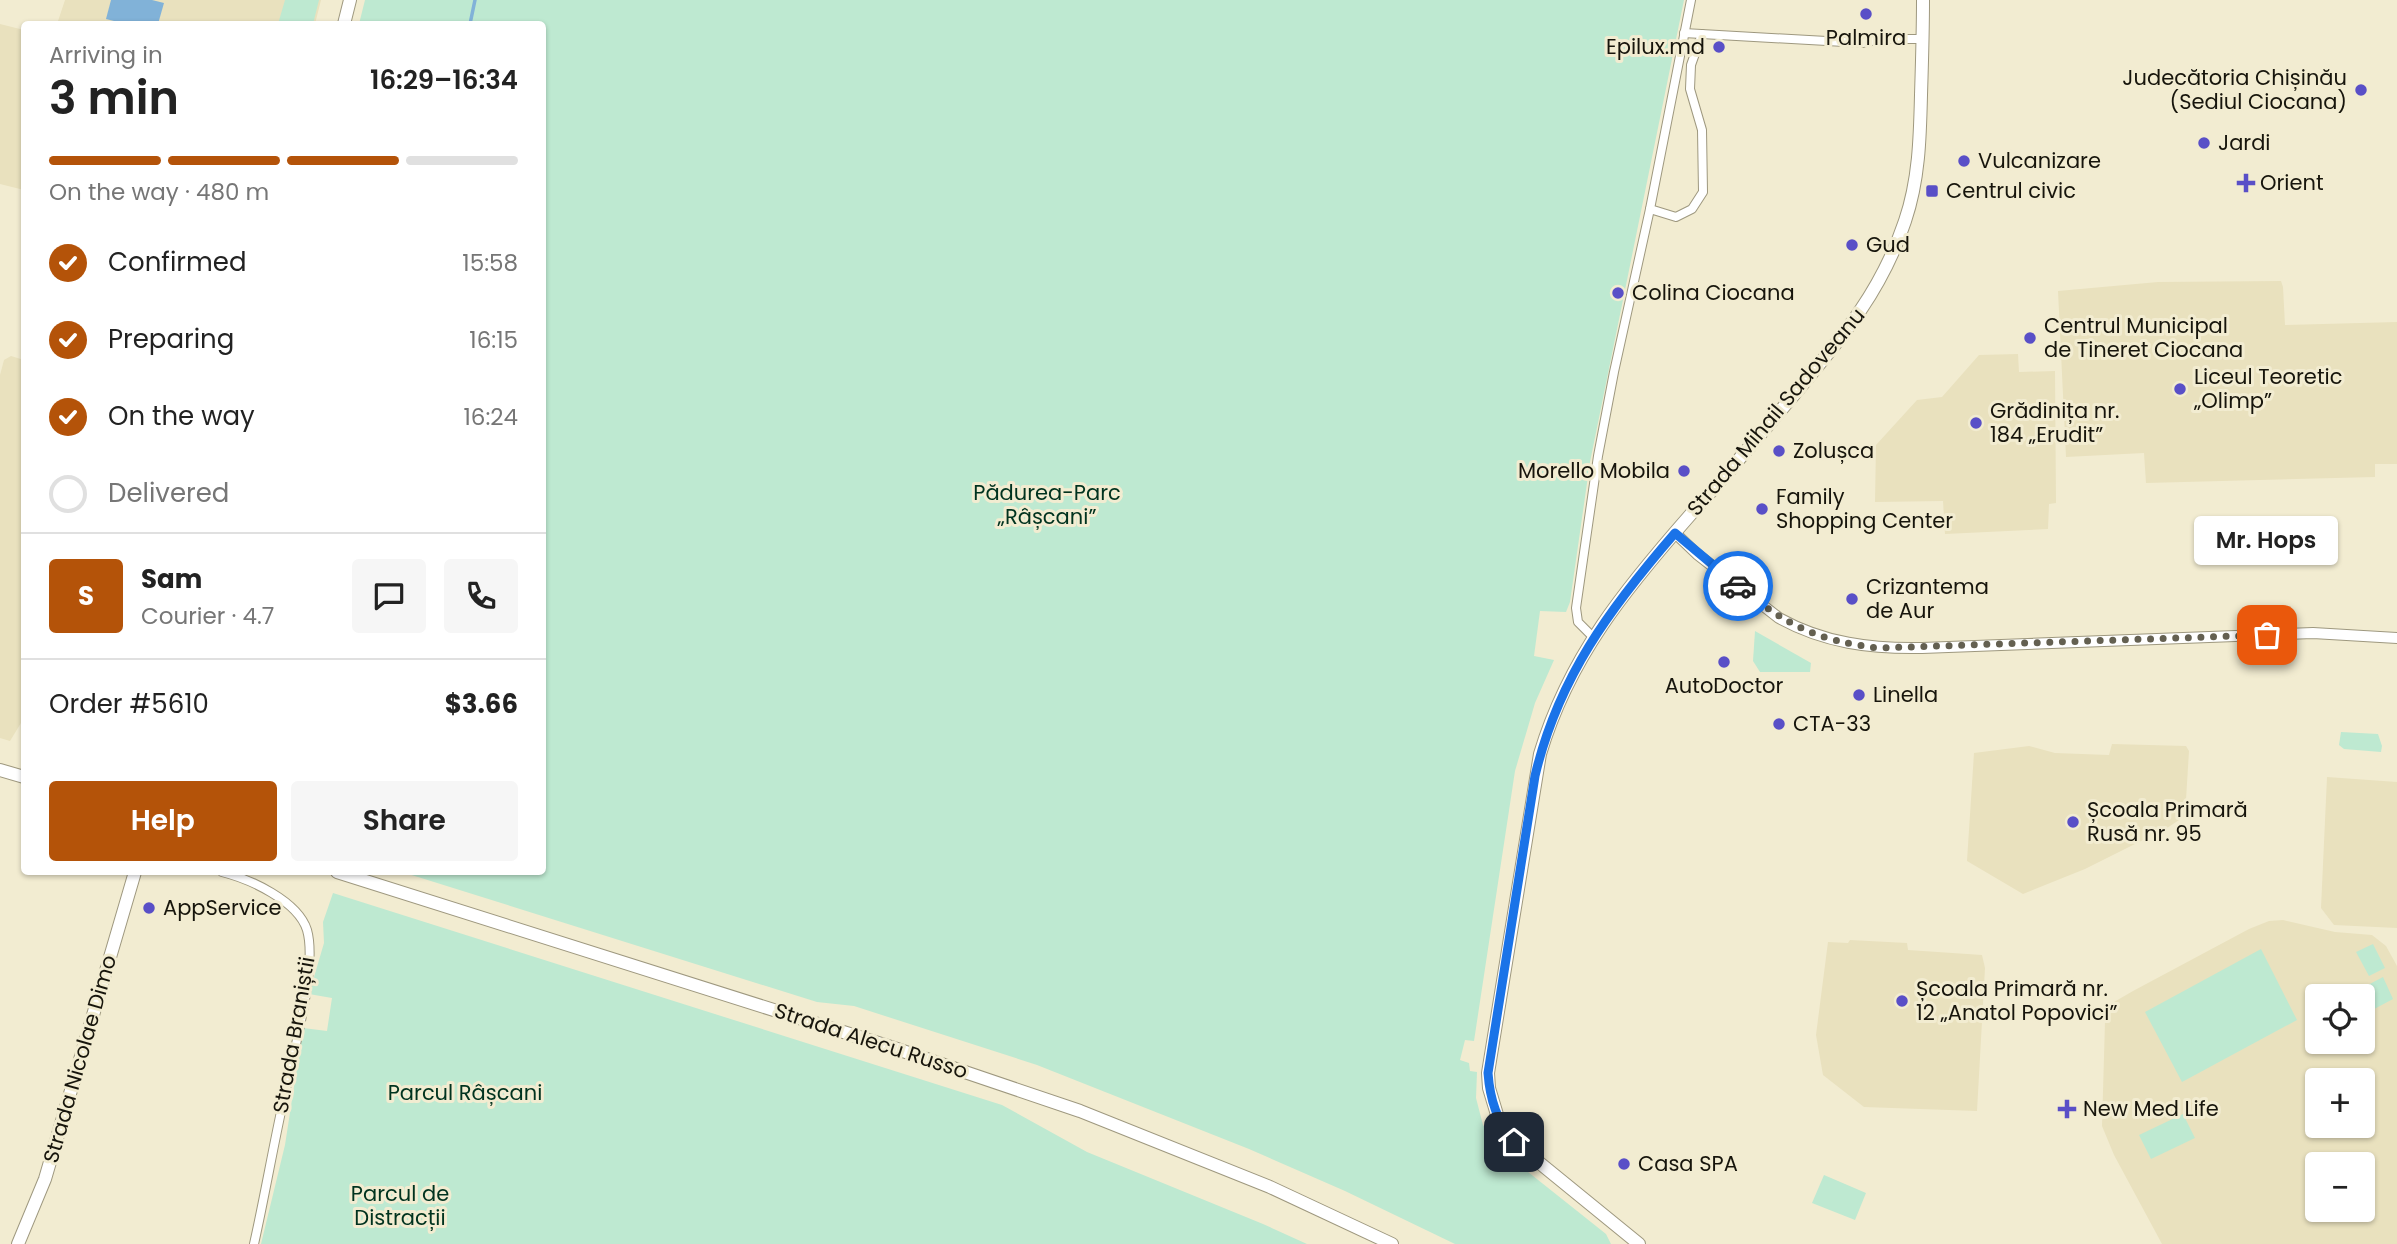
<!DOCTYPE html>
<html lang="en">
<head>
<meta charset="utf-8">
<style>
  :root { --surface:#fff; --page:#f6f6f6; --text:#222; --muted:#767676; --line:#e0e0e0; --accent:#b45309 }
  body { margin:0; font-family:Poppins,sans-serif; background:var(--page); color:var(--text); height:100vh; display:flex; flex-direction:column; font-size:26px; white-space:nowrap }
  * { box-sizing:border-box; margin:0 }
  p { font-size:23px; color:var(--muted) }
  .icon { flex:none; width:38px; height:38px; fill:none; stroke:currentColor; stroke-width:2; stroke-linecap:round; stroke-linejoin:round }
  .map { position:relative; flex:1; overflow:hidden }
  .details { position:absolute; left:21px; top:21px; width:525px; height:854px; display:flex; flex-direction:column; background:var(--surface); border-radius:7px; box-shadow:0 2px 5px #0004 }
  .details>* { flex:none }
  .tools { position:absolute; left:2305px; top:984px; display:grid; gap:14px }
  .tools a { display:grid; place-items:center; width:70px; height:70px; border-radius:7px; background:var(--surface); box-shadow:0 2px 5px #0004; font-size:35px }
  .pin { position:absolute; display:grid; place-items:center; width:60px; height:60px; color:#fff; margin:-30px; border-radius:14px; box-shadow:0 4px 10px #0006 }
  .courier { position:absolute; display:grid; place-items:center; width:70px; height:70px; margin:-35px; border:5px solid #1a73e8; border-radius:50%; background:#fff; color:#222; box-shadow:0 2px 9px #0007 }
  .bubble { position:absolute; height:49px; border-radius:7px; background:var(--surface); box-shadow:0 2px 5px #0004; font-size:23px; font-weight:600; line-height:49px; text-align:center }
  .overview em { font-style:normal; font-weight:600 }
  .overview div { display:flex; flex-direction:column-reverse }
  .overview { display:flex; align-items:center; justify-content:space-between; height:119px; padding:0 28px }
  h1 { font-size:46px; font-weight:600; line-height:52px }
  .bar { display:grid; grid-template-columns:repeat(4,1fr); gap:10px 7px; align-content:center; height:84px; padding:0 28px }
  .bar i { height:9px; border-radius:5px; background:var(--line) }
  .bar .current { background:var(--accent) }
  .bar p { grid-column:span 4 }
  .line { display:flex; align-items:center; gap:18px; padding:0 28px; border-top:2px solid var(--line) }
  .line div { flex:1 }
  .round { display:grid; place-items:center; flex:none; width:74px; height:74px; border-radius:7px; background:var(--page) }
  ol { padding:0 28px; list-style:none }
  li { display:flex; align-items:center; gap:21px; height:77px }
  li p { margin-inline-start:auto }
  li .icon { padding:7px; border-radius:50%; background:var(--accent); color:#fff; stroke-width:4 }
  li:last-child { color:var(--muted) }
  li i { width:38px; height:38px; border:4px solid var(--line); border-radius:50% }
  .action { display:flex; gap:14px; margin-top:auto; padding:14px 28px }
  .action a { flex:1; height:80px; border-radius:7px; background:var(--accent); color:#fff; font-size:28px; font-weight:600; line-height:80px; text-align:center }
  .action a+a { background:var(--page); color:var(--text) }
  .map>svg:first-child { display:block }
  .built { fill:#e9e1be; fill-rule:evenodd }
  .green { fill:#bee9d1 }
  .water { fill:#81b2d8 }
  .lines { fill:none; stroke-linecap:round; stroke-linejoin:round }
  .stream { stroke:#81b2d8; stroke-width:3.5 }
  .minor-casing { stroke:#9e987f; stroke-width:10 }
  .tertiary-casing { stroke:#9e987f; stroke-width:12 }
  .secondary-casing { stroke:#9e987f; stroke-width:14 }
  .primary-casing { stroke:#9e987f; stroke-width:14 }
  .minor { stroke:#fff; stroke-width:8 }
  .tertiary { stroke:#fff; stroke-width:10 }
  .secondary { stroke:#fff; stroke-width:12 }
  .primary { stroke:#fff; stroke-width:12 }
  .done { stroke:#646051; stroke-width:7; stroke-dasharray:0 12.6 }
  .route { stroke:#1a73e8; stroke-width:9 }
  .poi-dot { fill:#594fc7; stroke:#f2ecd1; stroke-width:2.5 }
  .labels { text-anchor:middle; stroke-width:6; stroke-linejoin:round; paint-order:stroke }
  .poi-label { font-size:21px; fill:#17150c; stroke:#f2ecd1; text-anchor:start }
  .street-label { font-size:21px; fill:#17150c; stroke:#f2ecd1 }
  .park-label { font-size:21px; fill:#00331f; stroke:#f2ecd1 }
</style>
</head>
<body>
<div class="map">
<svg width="2397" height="1244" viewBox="0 0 2397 1244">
  <rect width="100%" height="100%" fill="#f2ecd1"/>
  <g class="built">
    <path d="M65 0H321L315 24H57Z"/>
    <path d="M0 24 24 30V190L0 184Z"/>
    <path d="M2281 281 2283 287 2285 325 2397 322V464H2375V477L2146 483 2144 453 2066 457 2058 291 2158 282Z"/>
    <path d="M2018 354 2019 372 2055 371 2056 503 2049 504 2048 529 1945 534 1943 501 1875 502 1876 445 1917 400 1942 397 1979 355Z"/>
    <path d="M11 356 24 360V718L10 741 0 738V375L4 360Z"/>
    <path d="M2112 744 2186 746 2189 751 2185 816 2167 828 2085 869 2023 894 1967 861 1974 753 2029 746 2055 753 2109 755Z"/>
    <path d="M2327 777 2397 782V928L2334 925 2321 908Z"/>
    <path d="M2283 920 2335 932 2372 935 2386 946 2397 966V1244H2162L2114 1155 2102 1126 2105 1022 2114 1002 2133 991 2249 929 2269 921ZM2317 996H2362V1041H2317ZM2317 1080H2362V1125H2317ZM2317 1164H2362V1209H2317Z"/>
    <path d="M1850 940 1907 943 1908 950 1982 955 1985 968 1977 1111 1864 1107 1823 1075 1816 1035 1828 942 1848 943Z"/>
  </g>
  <g class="green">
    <path d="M285 0H319L313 24H278Z"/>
    <path d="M365 0H1684L1590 462 1570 602 1566 612 1540 611 1534 656 1554 660 1535 703 1515 771 1474 1041 1465 1040 1460 1060 1469 1063 1470 1071 1477 1072 1476 1098 1483 1125 1499 1149 1606 1234 1611 1244H1455L1345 1191 1249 1149 1037 1065 854 1006 817 1002 402 872H542V24H359Z"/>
    <path d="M1755 631 1811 663 1810 672H1760L1753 661Z"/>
    <path d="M2341 732 2378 734 2382 746 2381 752 2344 749 2339 745Z"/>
    <path d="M333 893 1002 1105 1087 1152 1263 1224 1307 1244H261L285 1145 303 1028 327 1031 332 998 309 994 324 943 323 922Z"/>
    <path d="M2373 944 2385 968 2369 976 2356 952Z"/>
    <path d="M2261 949 2297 1020 2182 1082 2145 1012Z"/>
    <path d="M2383 977 2393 999 2363 1015 2362 996H2347Z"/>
    <path d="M2183 1114 2195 1138 2151 1159 2139 1135Z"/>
    <path d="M1824 1175 1866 1193 1855 1220 1812 1203Z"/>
  </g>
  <path class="water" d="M111 0H152L164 3 158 24H126L106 19Z"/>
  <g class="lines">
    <path class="stream" d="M470 24 475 0"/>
    <defs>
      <g id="minor">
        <path d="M1684 33 1862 43 1880 39H1923"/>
        <path d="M1650 209 1676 217 1692 209 1703 192 1702 130 1690 89 1691 65 1702 34"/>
        <path d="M1593 637 1578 622 1576 608 1598 456 1614 372 1650 209 1691 0"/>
        <path d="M222 872C250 879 298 901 307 930 318 968 292 1057 284 1098 273 1147 265 1195 254 1244"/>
      </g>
      <path id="tertiary" d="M1675 533 1697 554 1779 618C1824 643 1871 649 1922 648L2313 633 2397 638"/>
      <g id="secondary">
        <path d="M344 24 350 0"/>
        <path d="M18 1244 45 1179 135 872"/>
        <path d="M1639 1244 1514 1142 1498 1118 1489 1088 1488 1073 1540 754C1569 657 1626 588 1691 514 1728 473 1763 431 1798 390 1844 335 1882 290 1905 221 1919 180 1920 138 1921 95 1922 63 1923 32 1923 0"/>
      </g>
      <g id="primary">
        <path d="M0 770 24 777"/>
        <path d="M337 872 894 1048 1080 1111 1270 1187 1392 1244"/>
      </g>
    </defs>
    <use href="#minor" class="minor-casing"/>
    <use href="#tertiary" class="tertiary-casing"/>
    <use href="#secondary" class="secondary-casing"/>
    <use href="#primary" class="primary-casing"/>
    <use href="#minor" class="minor"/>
    <use href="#tertiary" class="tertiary"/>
    <use href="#secondary" class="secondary"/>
    <use href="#primary" class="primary"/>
  </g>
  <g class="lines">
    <path class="done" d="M1738 586C1787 625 1815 640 1878 648L2267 635"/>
    <path class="route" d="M1514 1142C1497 1121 1490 1100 1488 1073L1535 776C1558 678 1610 608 1675 533L1738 586"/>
  </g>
  <g class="poi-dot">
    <circle cx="1866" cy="14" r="7"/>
    <circle cx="1719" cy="47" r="7"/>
    <circle cx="2361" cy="90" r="7"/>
    <circle cx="2204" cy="143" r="7"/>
    <circle cx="1964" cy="161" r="7"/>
    <path d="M2242.5 172.5h7v7h7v7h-7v7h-7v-7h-7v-7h7z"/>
    <rect x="1925" y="184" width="14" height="14" rx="3.5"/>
    <circle cx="1852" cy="245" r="7"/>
    <circle cx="1618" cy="293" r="7"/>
    <circle cx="2030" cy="338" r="7"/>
    <circle cx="2180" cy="389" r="7"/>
    <circle cx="1976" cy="423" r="7"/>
    <circle cx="1779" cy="451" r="7"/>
    <circle cx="1684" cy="471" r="7"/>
    <circle cx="1762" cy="509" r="7"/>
    <circle cx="1852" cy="599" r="7"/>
    <circle cx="1724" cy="662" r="7"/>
    <circle cx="1859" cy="695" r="7"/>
    <circle cx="1779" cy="724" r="7"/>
    <circle cx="2073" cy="822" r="7"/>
    <circle cx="149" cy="908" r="7"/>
    <circle cx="1902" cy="1001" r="7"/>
    <path d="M2063.5 1098.5h7v7h7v7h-7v7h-7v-7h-7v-7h7z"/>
    <circle cx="1624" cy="1164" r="7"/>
  </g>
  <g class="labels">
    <g class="poi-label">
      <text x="1866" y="45" text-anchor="middle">Palmira</text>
      <text x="1705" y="54" text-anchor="end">Epilux.md</text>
      <text x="2347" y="85" text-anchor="end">Judecătoria Chișinău<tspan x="2347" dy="24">(Sediul Ciocana)</tspan></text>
      <text x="2218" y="150">Jardi</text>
      <text x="1978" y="168">Vulcanizare</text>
      <text x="2260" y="190">Orient</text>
      <text x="1946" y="198">Centrul civic</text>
      <text x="1866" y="252">Gud</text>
      <text x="1632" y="300">Colina Ciocana</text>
      <text x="2044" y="333">Centrul Municipal<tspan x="2044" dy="24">de Tineret Ciocana</tspan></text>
      <text x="2194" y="384">Liceul Teoretic<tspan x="2194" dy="24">„Olimp”</tspan></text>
      <text x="1990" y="418">Grădinița nr.<tspan x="1990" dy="24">184 „Erudit”</tspan></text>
      <text x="1793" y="458">Zolușca</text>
      <text x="1670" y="478" text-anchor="end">Morello Mobila</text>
      <text x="1776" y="504">Family<tspan x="1776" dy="24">Shopping Center</tspan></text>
      <text x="1866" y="594">Crizantema<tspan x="1866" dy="24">de Aur</tspan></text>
      <text x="1724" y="693" text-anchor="middle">AutoDoctor</text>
      <text x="1873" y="702">Linella</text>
      <text x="1793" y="731">CTA-33</text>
      <text x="2087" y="817">Școala Primară<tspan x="2087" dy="24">Rusă nr. 95</tspan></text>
      <text x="163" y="915">AppService</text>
      <text x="1916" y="996">Școala Primară nr.<tspan x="1916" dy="24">12 „Anatol Popovici”</tspan></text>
      <text x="2083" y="1116">New Med Life</text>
      <text x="1638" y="1171">Casa SPA</text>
    </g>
    <g class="street-label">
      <text transform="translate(1776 412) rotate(-50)" y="7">Strada Mihail Sadoveanu</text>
      <text transform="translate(294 1035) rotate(-80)" y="7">Strada Braniștii</text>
      <text transform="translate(871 1041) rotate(18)" y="7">Strada Alecu Russo</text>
      <text transform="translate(80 1059) rotate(-74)" y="7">Strada Nicolae Dimo</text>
    </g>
    <g class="park-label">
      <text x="1047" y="500">Pădurea-Parc<tspan x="1047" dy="24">„Râșcani”</tspan></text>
      <text x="465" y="1100">Parcul Râșcani</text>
      <text x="400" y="1201">Parcul de<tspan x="400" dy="24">Distracții</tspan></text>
    </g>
  </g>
</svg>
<div class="tools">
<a><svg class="icon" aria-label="locate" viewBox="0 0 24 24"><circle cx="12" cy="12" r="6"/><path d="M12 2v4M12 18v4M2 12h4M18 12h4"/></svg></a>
<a>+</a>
<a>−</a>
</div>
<div class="pin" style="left:2267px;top:635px;background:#ea580c"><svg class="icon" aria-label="bag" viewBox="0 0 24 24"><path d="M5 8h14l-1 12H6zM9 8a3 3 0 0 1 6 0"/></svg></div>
<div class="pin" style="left:1514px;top:1142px;background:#1f2937"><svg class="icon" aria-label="home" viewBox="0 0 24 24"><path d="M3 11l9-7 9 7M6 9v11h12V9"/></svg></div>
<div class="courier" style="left:1738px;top:586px"><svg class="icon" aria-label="car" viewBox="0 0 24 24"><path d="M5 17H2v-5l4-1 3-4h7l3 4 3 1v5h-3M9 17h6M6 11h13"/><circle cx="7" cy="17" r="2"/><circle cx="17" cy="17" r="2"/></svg></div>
<div class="bubble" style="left:2194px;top:516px;width:144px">Mr. Hops</div>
<section class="details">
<div class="overview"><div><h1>3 min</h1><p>Arriving in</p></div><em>16:29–16:34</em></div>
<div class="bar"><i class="current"></i><i class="current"></i><i class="current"></i><i></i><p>On the way · 480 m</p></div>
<ol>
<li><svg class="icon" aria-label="check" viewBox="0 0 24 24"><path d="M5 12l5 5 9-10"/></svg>Confirmed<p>15:58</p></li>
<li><svg class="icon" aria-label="check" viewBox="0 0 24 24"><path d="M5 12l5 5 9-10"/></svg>Preparing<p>16:15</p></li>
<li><svg class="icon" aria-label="check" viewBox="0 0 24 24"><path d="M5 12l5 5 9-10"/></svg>On the way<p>16:24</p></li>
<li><i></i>Delivered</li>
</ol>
<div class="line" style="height:126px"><b class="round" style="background:var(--accent);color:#fff">S</b><div><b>Sam</b><p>Courier · 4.7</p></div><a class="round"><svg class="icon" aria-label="chat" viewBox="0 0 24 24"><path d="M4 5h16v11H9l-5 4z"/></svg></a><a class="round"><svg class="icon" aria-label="phone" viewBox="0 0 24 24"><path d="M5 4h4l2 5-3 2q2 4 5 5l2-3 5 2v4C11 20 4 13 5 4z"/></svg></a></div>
<div class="line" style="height:91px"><div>Order #5610</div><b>$3.66</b></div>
<div class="action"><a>Help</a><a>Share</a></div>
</section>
</div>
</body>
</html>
